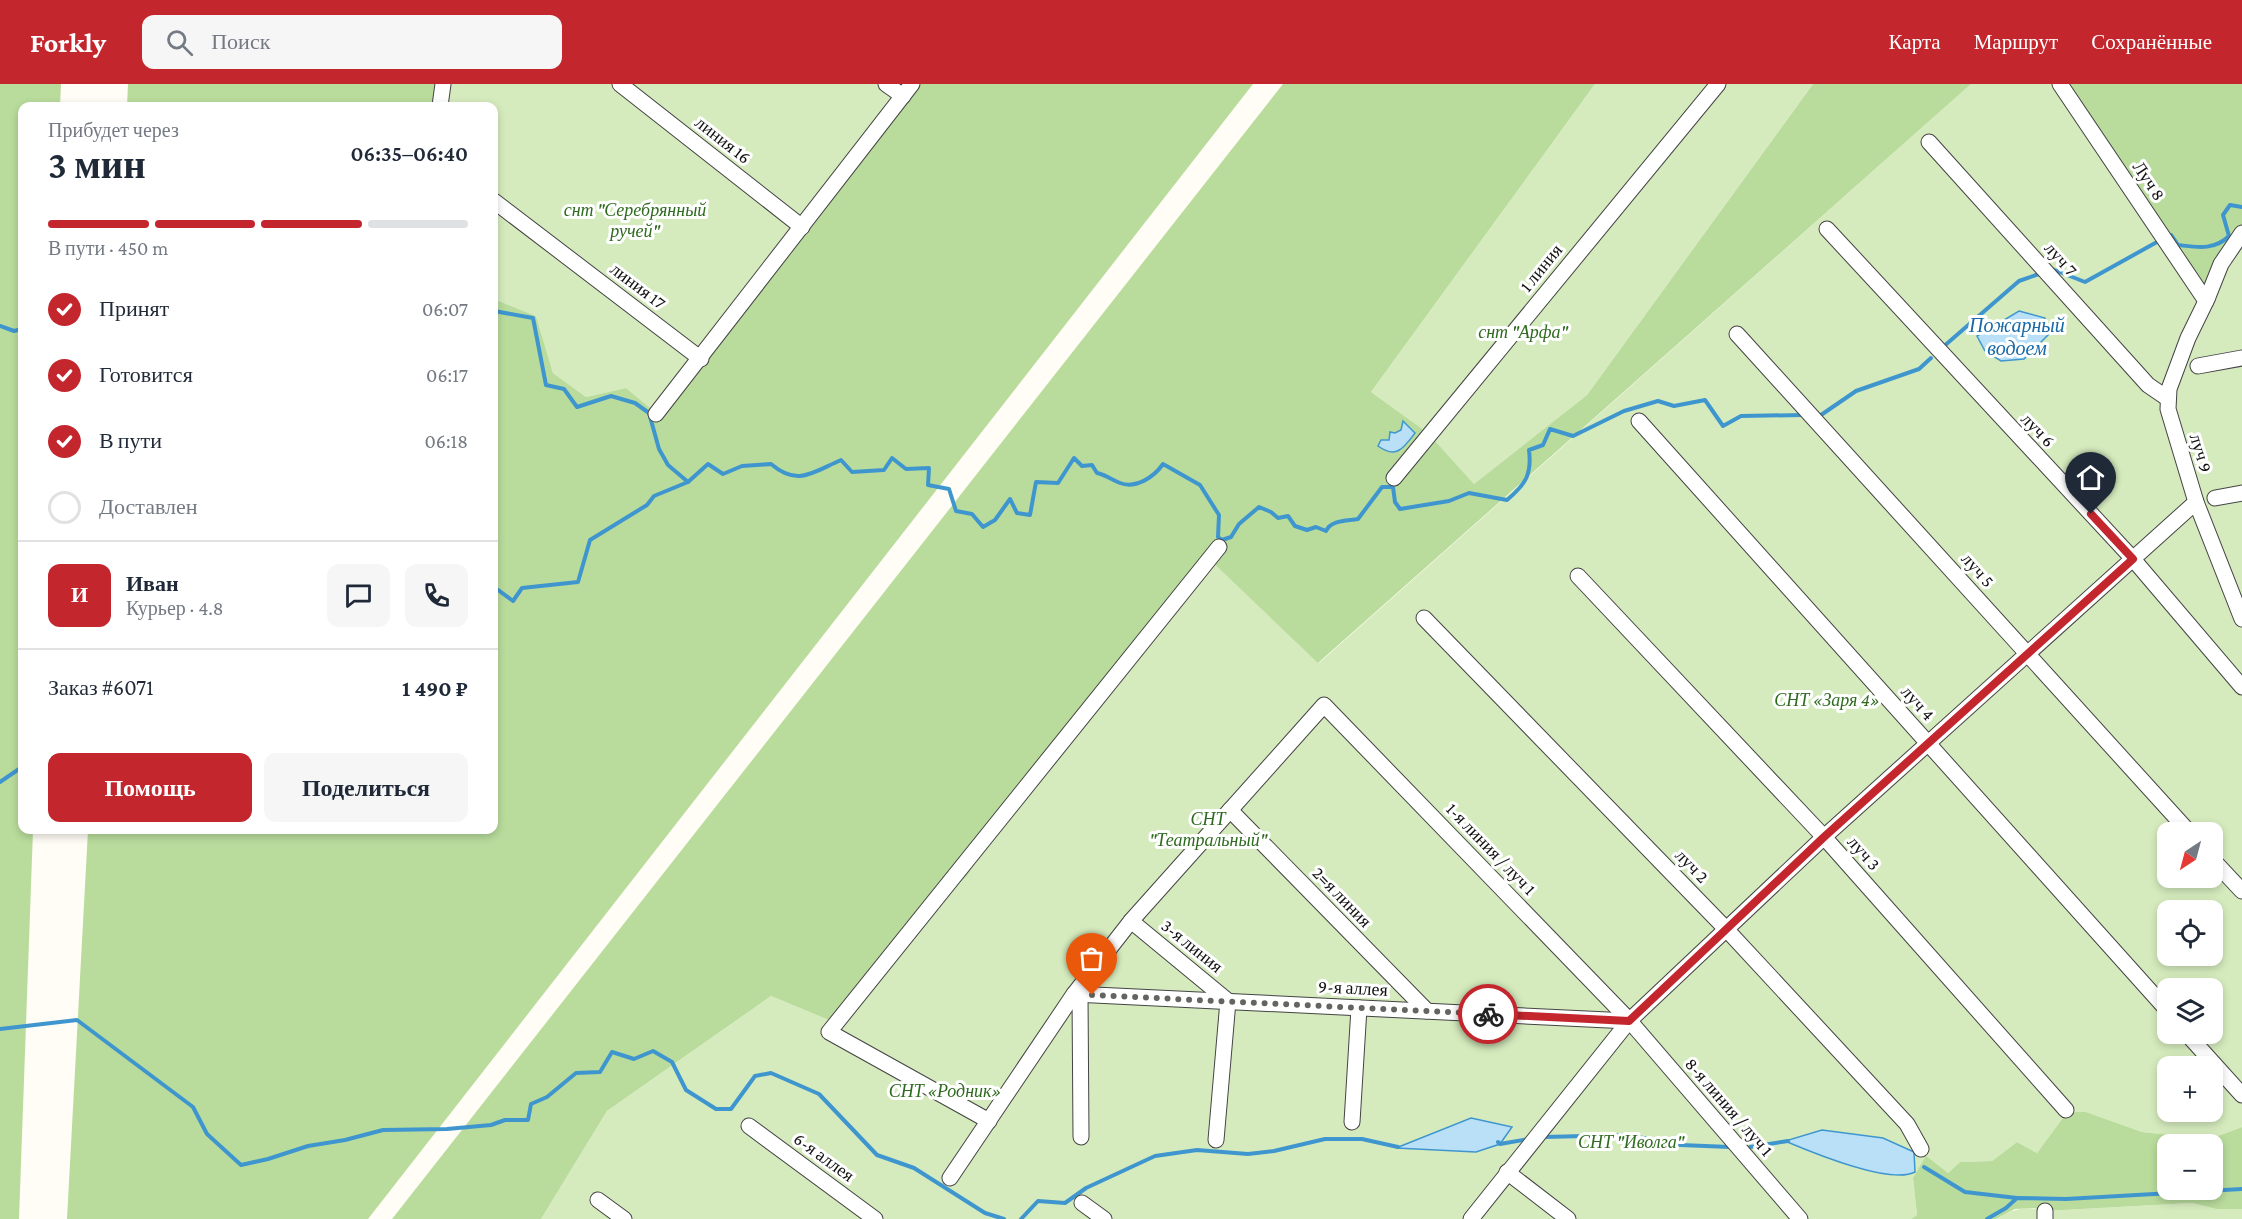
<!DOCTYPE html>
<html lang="ru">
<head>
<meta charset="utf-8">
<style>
  :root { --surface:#fff; --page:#f6f6f7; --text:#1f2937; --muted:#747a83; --line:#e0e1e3; --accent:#c4262e }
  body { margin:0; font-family:"Crimson Pro",serif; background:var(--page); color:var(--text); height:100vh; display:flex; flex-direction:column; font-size:22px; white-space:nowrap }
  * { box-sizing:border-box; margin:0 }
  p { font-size:20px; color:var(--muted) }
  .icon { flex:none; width:33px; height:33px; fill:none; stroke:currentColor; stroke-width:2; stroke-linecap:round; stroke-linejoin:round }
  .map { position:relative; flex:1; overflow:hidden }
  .side { position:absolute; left:18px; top:18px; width:480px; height:732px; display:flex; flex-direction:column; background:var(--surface); border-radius:12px; box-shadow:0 3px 9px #0003 }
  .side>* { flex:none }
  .needle { width:39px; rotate:216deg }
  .controls { position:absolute; left:2157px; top:738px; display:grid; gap:12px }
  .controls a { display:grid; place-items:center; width:66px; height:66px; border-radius:12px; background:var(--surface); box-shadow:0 3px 9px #0003; font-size:30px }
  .pin { position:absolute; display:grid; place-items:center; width:51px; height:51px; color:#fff; margin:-62px -26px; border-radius:50% 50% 50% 0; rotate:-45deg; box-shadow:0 0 6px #0007 }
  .pin .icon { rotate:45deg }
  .courier { position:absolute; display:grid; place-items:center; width:60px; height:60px; margin:-30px; border:4px solid #c4262e; border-radius:50%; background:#fff; color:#222; box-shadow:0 2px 8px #0007 }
  .headline em { font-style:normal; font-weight:600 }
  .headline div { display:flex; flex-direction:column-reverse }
  .headline { display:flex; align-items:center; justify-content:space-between; height:102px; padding:0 30px }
  h1 { font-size:39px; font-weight:600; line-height:45px }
  .bar { display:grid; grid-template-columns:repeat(4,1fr); gap:9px 6px; align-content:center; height:72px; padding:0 30px }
  .bar i { height:8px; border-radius:4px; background:var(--line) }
  .bar .selected { background:var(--accent) }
  .bar p { grid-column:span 4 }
  .line { display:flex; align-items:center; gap:15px; padding:0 30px; border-top:2px solid var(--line) }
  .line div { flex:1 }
  .round { display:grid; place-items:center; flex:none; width:63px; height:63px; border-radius:12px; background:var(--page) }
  ol { padding:0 30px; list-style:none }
  li { display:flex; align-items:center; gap:18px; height:66px }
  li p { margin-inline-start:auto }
  li .icon { padding:6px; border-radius:50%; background:var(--accent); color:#fff; stroke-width:4 }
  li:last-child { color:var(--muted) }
  li i { width:33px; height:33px; border:3px solid var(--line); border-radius:50% }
  .button { display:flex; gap:12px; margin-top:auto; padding:12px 30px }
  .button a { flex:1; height:69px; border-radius:12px; background:var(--accent); color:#fff; font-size:24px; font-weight:600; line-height:69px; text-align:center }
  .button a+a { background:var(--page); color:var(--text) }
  header { display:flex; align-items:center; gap:36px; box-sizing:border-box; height:84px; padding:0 30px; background:var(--accent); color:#fff }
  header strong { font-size:28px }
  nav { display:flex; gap:33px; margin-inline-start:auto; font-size:21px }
  .search { width:420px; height:54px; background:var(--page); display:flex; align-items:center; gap:15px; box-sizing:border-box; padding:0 21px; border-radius:12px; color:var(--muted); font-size:22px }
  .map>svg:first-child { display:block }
  .green { fill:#d5ebbd; fill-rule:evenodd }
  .forest { fill:#b9dc9c; fill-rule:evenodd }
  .water { fill:#b9e0f7; stroke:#3f96cf; stroke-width:1.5 }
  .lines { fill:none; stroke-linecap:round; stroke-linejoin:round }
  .stream { stroke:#3f96cf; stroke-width:4 }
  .minor-casing { stroke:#444; stroke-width:17 }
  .minor { stroke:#fff; stroke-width:15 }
  .done { stroke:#646461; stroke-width:6; stroke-dasharray:0 10.8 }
  .route { stroke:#c4262e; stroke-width:8 }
  .labels { text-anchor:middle; stroke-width:6; stroke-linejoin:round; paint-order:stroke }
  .street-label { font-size:18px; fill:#111; stroke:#fff }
  .park-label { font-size:18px; font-style:italic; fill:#2f6b1f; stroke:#fff }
  .water-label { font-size:20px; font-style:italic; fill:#1768a6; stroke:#fff }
</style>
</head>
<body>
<header>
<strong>Forkly</strong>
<div class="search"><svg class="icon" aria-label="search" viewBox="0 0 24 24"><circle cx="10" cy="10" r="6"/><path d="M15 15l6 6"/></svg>Поиск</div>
<nav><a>Карта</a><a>Маршрут</a><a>Сохранённые</a></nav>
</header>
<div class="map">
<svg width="2242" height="1135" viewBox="0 0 2242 1135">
  <rect width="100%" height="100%" fill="#fffdf5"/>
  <g class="green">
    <path d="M443 0H912L656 330 626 304 586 313 553 289 536 232 494 215V22H440Z"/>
    <path d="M1595 0H1813L1587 311 1474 400 1428 349 1371 308Z"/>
    <path d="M1971 0H2060L2242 149V1043L2210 1055 2142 1048 2086 1028 2062 1035 2037 1069 2017 1058 1992 1077 1960 1078 1948 1089 1913 1094 1917 1131 1911 1135H541L607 1027 771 912 836 939 1209 475 1319 579ZM2168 748H2212V794H2168ZM2168 826H2212V872H2168ZM2168 904H2212V950H2168ZM2168 982H2212V1028H2168Z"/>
    <path d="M2192 1119 2216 1125H2242V1135H1996C2014 1125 2024 1121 2045 1127Z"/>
  </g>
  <g class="forest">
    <path d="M0 0H61L60 22H22V746H33L19 1135H0Z"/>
    <path d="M128 0H443L440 22H127Z"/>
    <path d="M912 0H1253L368 1135H67L88 746H494V215L536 232 553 289 586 313 626 304 657 330Z"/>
    <path d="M1283 0H1595L1371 308 1428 349 1474 400 1587 311 1813 0H1971L1318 579 1209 475 1017 714 967 792 922 831 836 939 771 912 607 1027 541 1135H392Z"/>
    <path d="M2060 0H2242V149L2206 218Z"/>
    <path d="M2073 1028H2086L2142 1048 2210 1055 2242 1043V1125H2216L2192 1119 2045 1127 2034 1124 2015 1125 1996 1135H1911L1917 1131 1913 1094 1926 1072 1948 1089 1960 1078 1992 1077 2017 1058 2037 1069 2062 1035ZM2168 1060H2212V1106H2168Z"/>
  </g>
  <g class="water">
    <path d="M2019 227 2045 234 2049 250 2024 275 2001 277 1985 267 1977 252Z"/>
    <path d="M1403 337 1415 349C1403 365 1396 375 1378 362L1381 356H1389L1390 348 1395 349 1401 346Z"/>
    <path d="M1471 1034 1512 1043 1500 1060 1476 1068 1396 1064Z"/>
    <path d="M1822 1046 1883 1054 1914 1068 1915 1088C1890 1101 1811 1068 1785 1057Z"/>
  </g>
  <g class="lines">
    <g class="stream">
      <path d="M2171 151 2178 161C2196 163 2214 167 2229 152L2223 131 2230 121 2242 123"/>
      <path d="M2052 185 2085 198 2157 158"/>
      <path d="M494 227 533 234 546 301 564 305 577 323 611 312 635 319 649 329 659 365 668 381 688 398"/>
      <path d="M0 242 14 247 22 245"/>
      <path d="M1943 263 2019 197 2039 190"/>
      <path d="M1821 331 1856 307 1919 285 1931 274"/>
      <path d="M494 503 513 517 522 504 578 498 590 456 647 421 654 412 688 398 708 380 723 390 742 382 771 380C798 403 813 388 841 376L852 388 884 386 892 374 906 385 929 384 928 401 949 405 956 427 972 430 983 443 995 436 1010 415 1017 429 1030 431 1036 398 1058 399 1074 374 1082 382 1092 381 1097 389C1106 391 1112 396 1120 399 1136 405 1154 393 1163 380L1200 401 1219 431 1218 453 1222 456 1231 453 1239 440 1259 423 1271 428 1278 434 1288 432 1295 442 1307 446 1316 443 1326 447C1331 436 1346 437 1358 435L1382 403H1393L1395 418 1400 425 1449 417 1469 409 1507 416C1526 400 1532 390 1529 366L1543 361 1550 345 1573 352 1624 327 1658 317 1674 322 1705 316 1723 342 1741 332 1803 331"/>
      <path d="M0 698 22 683"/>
      <path d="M0 945 77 936 193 1023 207 1050 241 1081 268 1075 308 1062 345 1056 383 1046 447 1045 491 1041 505 1036H528L531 1020 547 1013 576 989 600 988 612 968 634 975 653 967 672 978 686 1006 716 1025H731L755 992 771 989 819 1010 877 1071 914 1084 985 1129 1004 1135"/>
      <path d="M1544 1053 1627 1051 1680 1061 1730 1063"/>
      <path d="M1498 1058 1500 1060 1529 1055"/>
      <path d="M1750 1063 1788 1057"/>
      <path d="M1924 1083 1965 1108 2017 1114"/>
      <path d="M1021 1135 1038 1117 1065 1119 1086 1104 1155 1072 1197 1066 1248 1070 1274 1067 1325 1055H1362L1398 1063"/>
      <path d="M1987 1135 2006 1124 2017 1114 2066 1115 2242 1105"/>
    </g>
    <defs>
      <g id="minor">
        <path d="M620 0 802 143"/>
        <path d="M886 0 903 12"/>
        <path d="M2060 0 2206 217"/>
        <path d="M440 22 443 0"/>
        <path d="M1929 58 2148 301 2167 314"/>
        <path d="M494 117 701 275"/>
        <path d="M1827 145 2133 475 2242 603"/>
        <path d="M2209 210 2221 180 2242 149"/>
        <path d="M2208 213 2188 254 2169 305 2168 325 2196 418 2242 535"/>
        <path d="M1737 250 2189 748"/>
        <path d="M2198 282 2242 274"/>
        <path d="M656 330 912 0"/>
        <path d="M1639 337 2168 927"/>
        <path d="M1394 394 1718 0"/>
        <path d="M2215 414 2242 409"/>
        <path d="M1578 492 1824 753 2066 1026"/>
        <path d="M1424 534 1727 846 1907 1040 1921 1065"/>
        <path d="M1230 726 1427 927"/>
        <path d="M2212 775 2242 807"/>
        <path d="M1131 837 1228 917 1216 1056"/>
        <path d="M1074 910 1629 937"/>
        <path d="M1080 910 1081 1053"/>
        <path d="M2187 950 2242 1011"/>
        <path d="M989 1037 829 948 1219 463"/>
        <path d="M1352 1038 1359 924"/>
        <path d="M749 1042 875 1135"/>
        <path d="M1507 1088 1568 1135"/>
        <path d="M950 1094 1074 910 1131 837 1324 621 1628 935 1800 1135"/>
        <path d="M598 1116 624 1135"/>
        <path d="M1082 1119 1104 1135"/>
        <path d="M1471 1135 1629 937 1824 753 2196 418"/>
        <path d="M2045 1135V1127"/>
      </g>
    </defs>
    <use href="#minor" class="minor-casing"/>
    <use href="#minor" class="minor"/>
  </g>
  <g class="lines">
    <path class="done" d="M1092 911 1488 930"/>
    <path class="route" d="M1488 930 1629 937 1824 753 2133 475 2091 430"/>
  </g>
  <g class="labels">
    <g class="street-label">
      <text transform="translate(723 56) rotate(38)" y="6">линия 16</text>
      <text transform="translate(2149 97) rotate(56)" y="6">Луч 8</text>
      <text transform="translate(2061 175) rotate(48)" y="6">луч 7</text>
      <text transform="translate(1541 184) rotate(-51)" y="6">1 линия</text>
      <text transform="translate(638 202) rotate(37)" y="6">линия 17</text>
      <text transform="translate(2038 346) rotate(46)" y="6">луч 6</text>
      <text transform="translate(2201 369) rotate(73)" y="6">луч 9</text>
      <text transform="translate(1978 486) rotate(48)" y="6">луч 5</text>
      <text transform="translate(1918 619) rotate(48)" y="6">луч 4</text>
      <text transform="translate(1491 765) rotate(46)" y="6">1-я линия / луч 1</text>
      <text transform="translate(1864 769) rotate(48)" y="6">луч 3</text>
      <text transform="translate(1692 782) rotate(46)" y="6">луч 2</text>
      <text transform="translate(1342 813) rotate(46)" y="6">2=я линия</text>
      <text transform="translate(1192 862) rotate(39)" y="6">3-я линия</text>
      <text transform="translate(1353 904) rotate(3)" y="6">9-я аллея</text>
      <text transform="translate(1729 1023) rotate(49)" y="6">8-я линия / луч 1</text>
      <text transform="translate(824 1073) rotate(36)" y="6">6-я аллея</text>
    </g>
    <g class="park-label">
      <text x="635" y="132">снт "Серебрянный<tspan x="635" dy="21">ручей"</tspan></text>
      <text x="1523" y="254">снт "Арфа"</text>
      <text x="1827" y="622">СНТ «Заря 4»</text>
      <text x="1208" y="741">СНТ<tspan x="1208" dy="21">"Театральный"</tspan></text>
      <text x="945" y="1013">СНТ «Родник»</text>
      <text x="1631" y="1064">СНТ "Иволга"</text>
    </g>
    <g class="water-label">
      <text x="2017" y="248">Пожарный<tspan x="2017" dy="23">водоем</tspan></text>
    </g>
  </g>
</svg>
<div class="controls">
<a><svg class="needle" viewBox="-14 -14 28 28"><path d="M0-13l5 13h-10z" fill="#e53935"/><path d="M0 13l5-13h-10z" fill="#747a83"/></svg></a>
<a><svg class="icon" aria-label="locate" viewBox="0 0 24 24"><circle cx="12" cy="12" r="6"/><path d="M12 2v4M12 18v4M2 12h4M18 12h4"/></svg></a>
<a><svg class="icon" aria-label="layers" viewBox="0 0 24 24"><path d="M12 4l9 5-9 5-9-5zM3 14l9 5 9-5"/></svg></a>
<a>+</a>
<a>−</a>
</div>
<div class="pin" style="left:1092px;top:911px;background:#ea580c"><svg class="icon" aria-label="bag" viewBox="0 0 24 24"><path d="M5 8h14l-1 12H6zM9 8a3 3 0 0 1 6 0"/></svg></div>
<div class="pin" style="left:2091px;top:430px;background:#1f2937"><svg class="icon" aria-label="home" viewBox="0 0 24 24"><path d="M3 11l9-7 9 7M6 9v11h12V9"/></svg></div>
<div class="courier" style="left:1488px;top:930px"><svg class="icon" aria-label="bike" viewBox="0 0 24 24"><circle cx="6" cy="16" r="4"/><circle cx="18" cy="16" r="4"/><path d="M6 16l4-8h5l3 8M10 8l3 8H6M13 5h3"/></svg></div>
<section class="side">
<div class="headline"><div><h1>3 мин</h1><p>Прибудет через</p></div><em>06:35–06:40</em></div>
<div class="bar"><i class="selected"></i><i class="selected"></i><i class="selected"></i><i></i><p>В пути · 450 m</p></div>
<ol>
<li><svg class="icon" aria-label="check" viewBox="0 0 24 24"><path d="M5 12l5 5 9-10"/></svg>Принят<p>06:07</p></li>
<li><svg class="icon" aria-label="check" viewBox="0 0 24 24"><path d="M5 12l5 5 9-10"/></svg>Готовится<p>06:17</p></li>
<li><svg class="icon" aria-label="check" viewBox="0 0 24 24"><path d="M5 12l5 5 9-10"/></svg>В пути<p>06:18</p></li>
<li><i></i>Доставлен</li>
</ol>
<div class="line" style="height:108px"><b class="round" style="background:var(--accent);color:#fff">И</b><div><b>Иван</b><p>Курьер · 4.8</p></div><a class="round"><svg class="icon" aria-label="chat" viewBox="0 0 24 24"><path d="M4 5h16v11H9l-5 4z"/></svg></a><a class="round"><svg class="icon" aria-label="phone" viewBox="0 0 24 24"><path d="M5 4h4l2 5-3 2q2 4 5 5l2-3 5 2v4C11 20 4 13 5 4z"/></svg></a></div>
<div class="line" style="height:78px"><div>Заказ #6071</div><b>1 490 ₽</b></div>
<div class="button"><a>Помощь</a><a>Поделиться</a></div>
</section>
</div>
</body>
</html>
